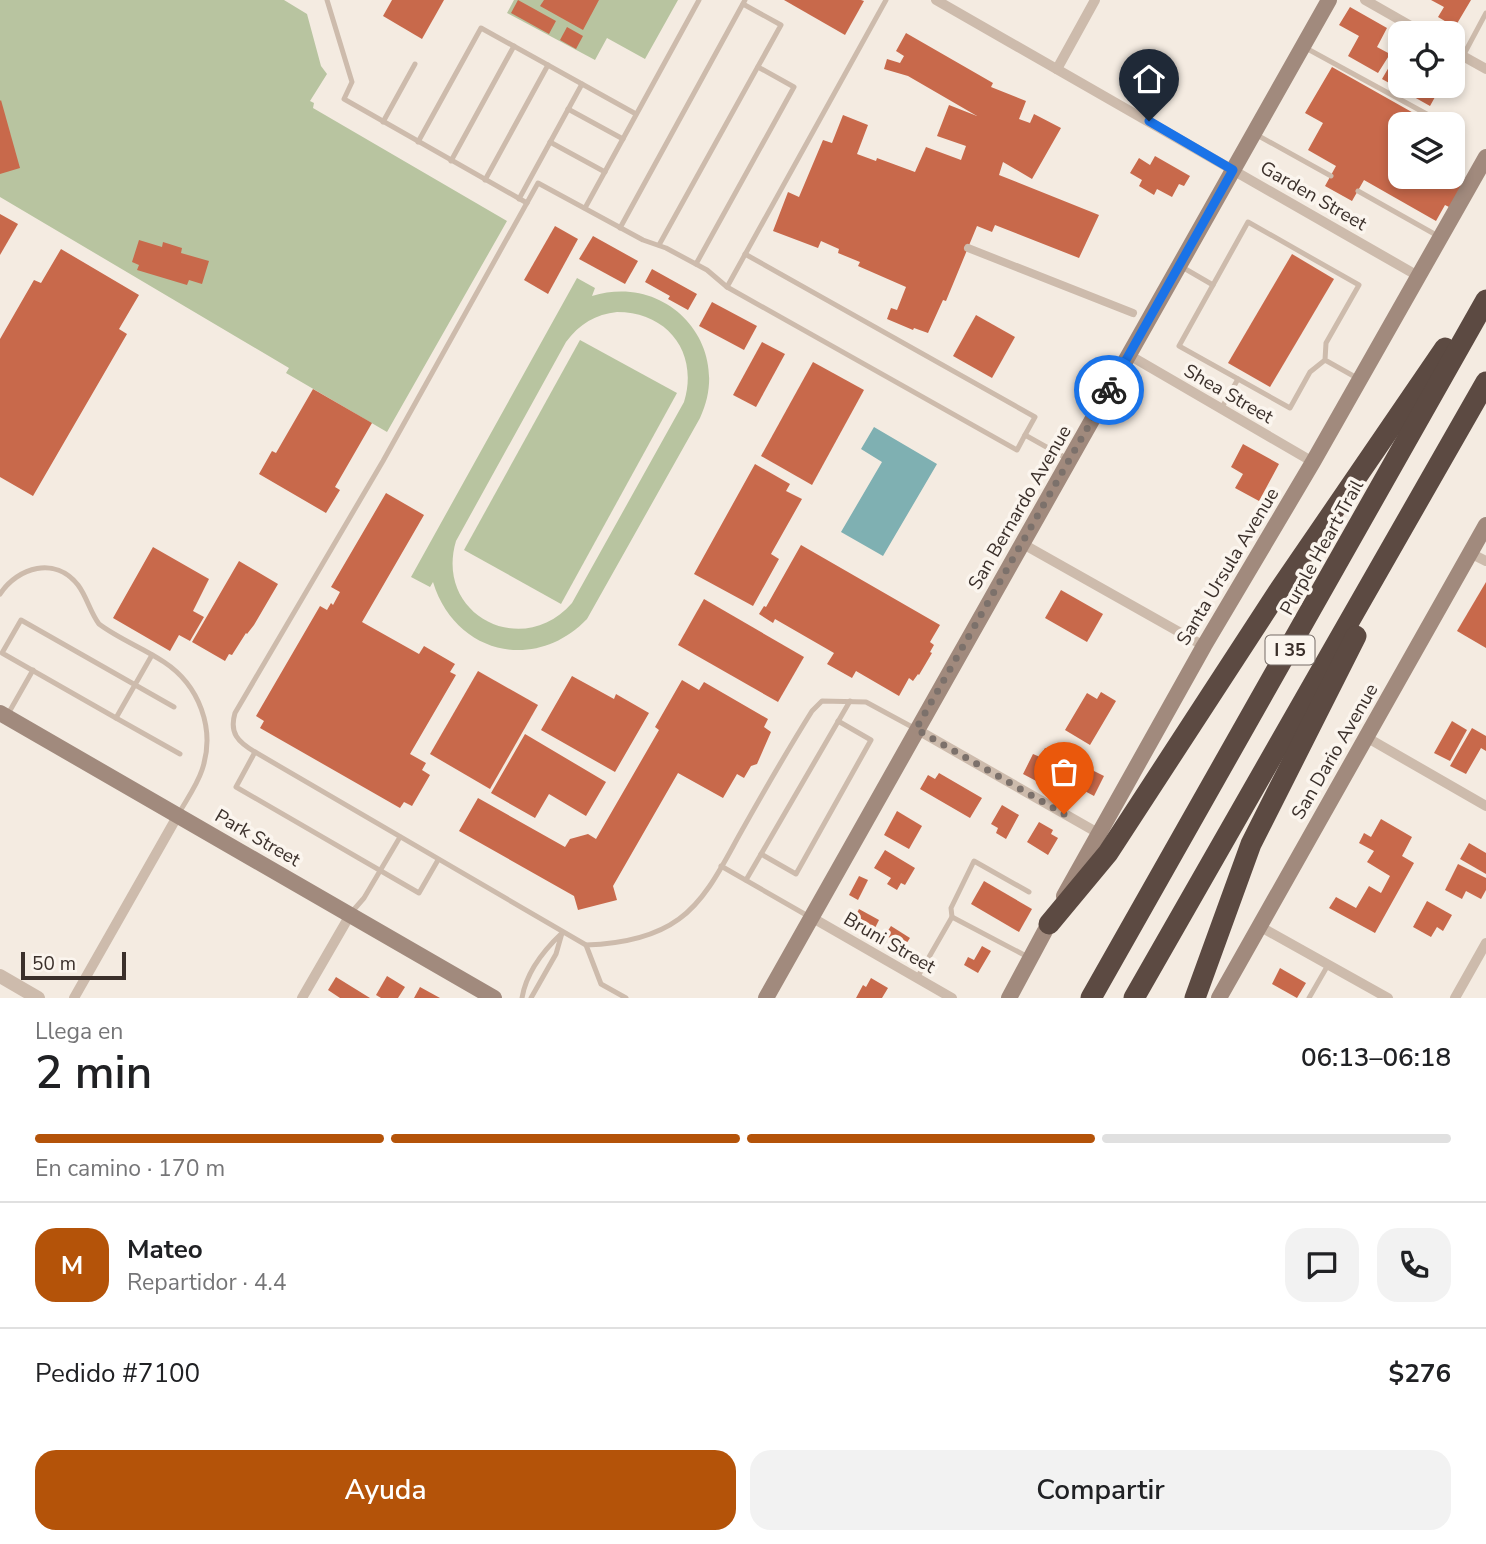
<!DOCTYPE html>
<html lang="es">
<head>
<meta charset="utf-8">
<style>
  :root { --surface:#fff; --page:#f2f2f2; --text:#202124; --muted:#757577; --line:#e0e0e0; --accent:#b45309 }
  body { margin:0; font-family:"Nunito Sans",sans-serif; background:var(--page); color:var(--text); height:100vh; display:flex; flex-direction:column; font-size:26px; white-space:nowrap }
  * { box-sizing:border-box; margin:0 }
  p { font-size:23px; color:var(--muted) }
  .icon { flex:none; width:38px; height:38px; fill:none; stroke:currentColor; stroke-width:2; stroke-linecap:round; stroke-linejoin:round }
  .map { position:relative; height:998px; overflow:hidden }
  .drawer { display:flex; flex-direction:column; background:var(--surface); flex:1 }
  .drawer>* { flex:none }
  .buttons { position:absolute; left:1388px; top:21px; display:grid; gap:14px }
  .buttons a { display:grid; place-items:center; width:77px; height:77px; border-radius:14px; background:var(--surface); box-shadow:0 4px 10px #0003; font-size:35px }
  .scale { position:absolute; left:21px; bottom:18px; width:105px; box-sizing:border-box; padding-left:7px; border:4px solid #3b302b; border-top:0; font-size:19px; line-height:24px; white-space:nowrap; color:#3b302b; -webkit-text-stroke:5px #fbf5ee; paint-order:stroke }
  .pin { position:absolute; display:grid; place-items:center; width:60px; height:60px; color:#fff; margin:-72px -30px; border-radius:50% 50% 50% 0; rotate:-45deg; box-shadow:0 0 7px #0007 }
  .pin .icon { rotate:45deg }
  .courier { position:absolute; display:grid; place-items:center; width:70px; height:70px; margin:-35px; border:5px solid #1a73e8; border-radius:50%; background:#fff; color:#222; box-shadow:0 2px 9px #0007 }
  .headline em { font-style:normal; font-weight:600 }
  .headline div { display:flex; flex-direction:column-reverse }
  .headline { display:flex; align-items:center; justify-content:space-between; height:119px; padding:0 35px }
  h1 { font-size:46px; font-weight:600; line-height:52px }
  .bar { display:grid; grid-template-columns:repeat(4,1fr); gap:10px 7px; align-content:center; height:84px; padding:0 35px }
  .bar i { height:9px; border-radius:5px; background:var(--line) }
  .bar .on { background:var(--accent) }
  .bar p { grid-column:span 4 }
  .line { display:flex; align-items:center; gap:18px; padding:0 35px; border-top:2px solid var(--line) }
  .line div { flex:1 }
  .round { display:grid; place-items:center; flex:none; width:74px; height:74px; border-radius:21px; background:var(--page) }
  .cta { display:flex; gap:14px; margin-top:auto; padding:14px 35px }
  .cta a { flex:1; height:80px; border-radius:21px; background:var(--accent); color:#fff; font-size:28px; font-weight:600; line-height:80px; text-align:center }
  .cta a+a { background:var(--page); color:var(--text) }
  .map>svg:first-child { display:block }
  .green { fill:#b8c4a0; fill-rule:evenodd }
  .water { fill:#7fb0b2 }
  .building { fill:#c8694b }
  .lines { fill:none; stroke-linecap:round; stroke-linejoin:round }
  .service { stroke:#cdbbac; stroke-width:5 }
  .pedestrian { stroke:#cdbbac; stroke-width:8 }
  .minor { stroke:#cdbbac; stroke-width:10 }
  .tertiary { stroke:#cdbbac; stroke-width:14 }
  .secondary { stroke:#a18a7d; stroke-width:16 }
  .motorway { stroke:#5c4a42; stroke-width:21 }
  .done { stroke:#7c716b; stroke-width:7; stroke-dasharray:0 12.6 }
  .route { stroke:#1a73e8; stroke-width:9 }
  .labels { text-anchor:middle; stroke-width:7; stroke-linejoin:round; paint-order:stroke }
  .shield { fill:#fbf5ee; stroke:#756b66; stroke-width:2 }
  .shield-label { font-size:18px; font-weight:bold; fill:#3b302b }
  .street-label { font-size:19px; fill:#3b302b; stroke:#fbf5ee }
</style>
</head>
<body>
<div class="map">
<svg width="1486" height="998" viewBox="0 0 1486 998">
  <rect width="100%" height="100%" fill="#f4ebe1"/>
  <g class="green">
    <path d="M0 0H284L307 14 321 66 327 74 310 101 314 103 313 108 507 221 387 432 286 373 289 368 0 197Z"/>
    <path d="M514 0H678L645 59 607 38 595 60 507 13Z"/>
    <path d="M577 278 595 288 592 296C668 272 734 346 700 418L587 619C535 673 455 654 433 582L430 587 411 577ZM617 312C668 312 699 353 684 402L572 603C523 660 434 615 456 541L566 342C579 324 596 314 617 312Z"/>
    <path d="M580 340 677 393 561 604 464 550Z"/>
  </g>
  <path class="water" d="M874 427 937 464 883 556 841 532 882 462 861 449Z"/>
  <g class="building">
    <path d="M392 0H444L422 39 383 16Z"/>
    <path d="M518 0 556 21 549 34 511 13Z"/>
    <path d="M544 0H599L583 30 540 6Z"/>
    <path d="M784 0H861L864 1 845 35Z"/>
    <path d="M1431 0H1471L1455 27 1438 17 1444 7Z"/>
    <path d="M1350 7 1387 28 1377 47 1390 54 1378 73 1348 56 1359 36 1339 25Z"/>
    <path d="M567 27 583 36 576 49 560 40Z"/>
    <path d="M906 33 993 83 991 87 1026 101 1019 119 1030 123 1034 114 1061 128 1032 179 1003 162 999 175 1099 215 1079 258 995 225 992 232 977 226 946 301 943 300 928 333 914 328 913 330 887 319 891 308 897 310 906 287 858 266 860 262 838 253 839 249 821 241 818 248 773 231 788 192 799 197 823 140 832 143 843 115 868 125 857 154 876 161 877 158 915 172 926 147 961 160 966 146 937 136 949 105 977 116 908 76 884 69 887 59 900 63 904 56 896 51Z"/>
    <path d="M1400 48V86L1440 88 1430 106 1382 79Z"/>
    <path d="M1332 67 1433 124H1400V177H1445L1467 189 1455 210 1445 205 1436 221 1364 180 1352 201 1325 186 1336 166 1308 150 1323 123 1305 113Z"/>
    <path d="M1 100 20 168 0 174V101Z"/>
    <path d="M1452 135 1463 141 1452 160Z"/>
    <path d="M1155 156 1190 176 1184 186 1179 184 1172 197 1157 189 1154 195 1139 186 1142 180 1130 173 1139 158 1150 165Z"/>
    <path d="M0 214 18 224 0 255Z"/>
    <path d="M555 226 578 239 548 294 524 280Z"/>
    <path d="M593 236 638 261 625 284 579 259Z"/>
    <path d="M139 240 162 247 163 242 182 248 181 253 209 261 202 284 189 280 187 285 137 270 139 265 132 262Z"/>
    <path d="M61 249 139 295 119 329 127 334 33 496 0 477V339L34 280 41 283Z"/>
    <path d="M1292 254 1334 279 1270 387 1228 363Z"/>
    <path d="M652 269 697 294 688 310 668 299 670 296 645 282Z"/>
    <path d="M712 302 757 326 744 350 699 326Z"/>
    <path d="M976 315 1015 337 992 378 953 356Z"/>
    <path d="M762 342 785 354 756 407 733 395Z"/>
    <path d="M813 362 864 390 812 485 761 456Z"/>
    <path d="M313 389 372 423 335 487 340 490 326 513 259 474 272 451 276 453Z"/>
    <path d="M1243 444 1279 464 1259 501 1235 488 1243 474 1231 467Z"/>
    <path d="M755 464 790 484 786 491 802 499 771 554 779 559 753 606 694 574Z"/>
    <path d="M386 493 424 515 362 622 419 654 424 646 455 664 450 672 456 675 410 754 426 763 422 770 430 775 412 806 404 802 400 808 260 728 264 721 256 716 320 606 327 610 331 603 333 605 340 592 331 587Z"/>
    <path d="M801 545 940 625 930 642 934 645 930 652 932 653 919 675 918 674 913 681 909 678 899 696 856 671 852 678 827 664 834 653 775 619 773 623 759 614 764 606 766 607Z"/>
    <path d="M153 547 209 579 193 611 204 617 190 641 179 635 170 651 113 618Z"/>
    <path d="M239 561 278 584 254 625 247 634 246 633 232 655 229 654 225 661 192 642Z"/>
    <path d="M1486 582V648L1457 631Z"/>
    <path d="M1061 590 1103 614 1087 642 1045 618Z"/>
    <path d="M704 599 804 657 778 702 678 645Z"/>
    <path d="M478 671 538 705 490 789 430 754Z"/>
    <path d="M572 676 614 699 616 694 649 713 615 772 541 730Z"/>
    <path d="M682 680 699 690 704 682 768 719 764 727 771 732 757 764 751 766 744 778 737 774 723 798 678 773 613 886 617 900 578 910 574 896 459 831 478 798 565 847 570 839 588 834 596 839 659 730 655 727Z"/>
    <path d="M1101 692 1116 701 1090 745 1065 730 1087 693 1097 699Z"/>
    <path d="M1452 721 1467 730 1450 761 1434 753Z"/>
    <path d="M1472 728 1486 736V751L1481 748 1466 774 1450 766Z"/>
    <path d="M525 734 606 782 586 816 549 794 535 818 491 793Z"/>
    <path d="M1045 748 1056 753 1051 764 1077 778 1084 766 1104 776 1094 796 1081 789 1074 801 1023 774 1033 754 1040 757Z"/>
    <path d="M939 773 982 798 970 818 920 789 928 775 935 779Z"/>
    <path d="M1002 805 1019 815 1006 839 996 833 998 828 991 824Z"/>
    <path d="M897 811 922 826 909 849 884 835Z"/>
    <path d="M1381 819 1412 837 1402 856 1414 863 1375 933 1329 908 1336 897 1356 908 1369 886 1381 893 1390 876 1367 862 1374 851 1359 843 1364 833 1371 837Z"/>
    <path d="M1039 822 1053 830 1051 834 1058 838 1048 855 1027 842Z"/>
    <path d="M1469 843 1486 853V874L1460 859Z"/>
    <path d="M885 850 915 868 905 885 901 883 897 890 887 884 891 878 874 868Z"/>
    <path d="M1458 864 1486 878V890L1481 899 1466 891 1462 899 1445 890Z"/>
    <path d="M859 876 868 880 858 900 849 895Z"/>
    <path d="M984 881 1032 909 1019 932 971 904Z"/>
    <path d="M1427 901 1452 915 1443 931 1437 927 1431 937 1413 927Z"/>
    <path d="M859 909 879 920 874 930 854 919Z"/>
    <path d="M891 926 910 938 904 947 885 935Z"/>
    <path d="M982 946 991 951 978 973 964 965 968 957 974 960Z"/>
    <path d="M1280 968 1306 983 1297 998 1272 984Z"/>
    <path d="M387 976 405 987 398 998H381L376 995Z"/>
    <path d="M336 977 370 998H340L328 990Z"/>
    <path d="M871 978 888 988 882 998H856L863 985 866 987Z"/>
    <path d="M420 987 440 998H414Z"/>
  </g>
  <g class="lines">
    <g class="service">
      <path d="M327 0 352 82 344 99 527 203"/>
      <path d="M886 0 727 287 1017 450 1025 435 1066 458"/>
      <path d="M1304 47 1445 124"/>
      <path d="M1463 56 1486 13"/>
      <path d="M568 109 623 139"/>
      <path d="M383 122 415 64"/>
      <path d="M1257 135 1331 176"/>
      <path d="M418 142 481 28 636 114"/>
      <path d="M550 142 605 172"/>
      <path d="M451 161 514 46"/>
      <path d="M485 180 548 65"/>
      <path d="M1358 191 1438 236"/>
      <path d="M519 199 582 84"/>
      <path d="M585 208 699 0"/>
      <path d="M620 228 745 0"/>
      <path d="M659 245 781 25 743 4"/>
      <path d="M745 254 1035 417 1025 435"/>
      <path d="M696 264 794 87 758 67"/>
      <path d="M1182 267 1213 285"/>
      <path d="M727 287 707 270 666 248 643 240 538 183 383 461 235 713C229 733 238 742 255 752L586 945C617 944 653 938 679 919 707 899 724 862 741 832 764 791 787 751 812 711L822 701 866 702 914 728"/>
      <path d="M1325 360 1310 372 1290 408 1179 346 1248 222 1359 285 1326 343 1325 360 1357 378"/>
      <path d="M1221 409 1238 379"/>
      <path d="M0 594C18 567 55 556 78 585 87 597 90 612 99 624 119 639 143 648 164 662 199 685 216 729 202 770 197 785 187 799 179 813"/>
      <path d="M152 655 116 718 2 653 21 620 174 707"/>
      <path d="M8 714 33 670"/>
      <path d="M116 718 180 754"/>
      <path d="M255 752 236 787 419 893 438 860"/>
      <path d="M761 854 796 874 871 740 838 721"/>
      <path d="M721 866 808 916"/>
      <path d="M746 880 850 701"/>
      <path d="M350 914 364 898 400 837"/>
      <path d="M952 917 1028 957"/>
      <path d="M586 945 601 984 626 998"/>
      <path d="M917 978 952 917 951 908 974 861 1029 892"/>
      <path d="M522 998C526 973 544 950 562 933L556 954 531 998"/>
      <path d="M1309 998 1328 965"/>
    </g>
    <path class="pedestrian" d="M968 248 1133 313"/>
    <g class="minor">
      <path d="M936 0 1418 276"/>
      <path d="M1365 0 1423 33"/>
      <path d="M1452 50 1486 69"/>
      <path d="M1057 69 1095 0"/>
      <path d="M1129 355 1313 462"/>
      <path d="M1023 544 1204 646"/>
      <path d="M1470 553 1486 561"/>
      <path d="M916 729 1098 833"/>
      <path d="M1366 737 1486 806"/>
      <path d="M811 917 952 998"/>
      <path d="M1259 926 1388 998"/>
      <path d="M74 998 178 815"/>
      <path d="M302 998 350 915"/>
      <path d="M1455 998 1486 943"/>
    </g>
    <path class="tertiary" d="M0 976 38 998"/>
    <g class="secondary">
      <path d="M0 713 494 998"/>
      <path d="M1064 896 1204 646 1313 462 1486 157"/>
      <path d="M766 998 1329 0"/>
      <path d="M1009 998 1053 916"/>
      <path d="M1219 998 1486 525"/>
    </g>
    <g class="motorway">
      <path d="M1049 924 1108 853 1278 592 1445 348"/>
      <path d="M1091 998 1486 300"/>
      <path d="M1134 998 1486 382"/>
      <path d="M1195 998 1251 844 1356 636"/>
    </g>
  </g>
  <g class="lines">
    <path class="done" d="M1064 814 916 729 1109 390"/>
    <path class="route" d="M1109 390 1233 170 1149 121"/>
  </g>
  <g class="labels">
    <rect class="shield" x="1265.5" y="635.5" width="49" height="29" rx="5"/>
    <g class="shield-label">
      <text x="1290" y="656">I 35</text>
    </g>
    <g class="street-label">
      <text transform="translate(1314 195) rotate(30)" y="7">Garden Street</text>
      <text transform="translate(1229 393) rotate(30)" y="7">Shea Street</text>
      <text transform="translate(1019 507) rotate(-60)" y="7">San Bernardo Avenue</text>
      <text transform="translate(1321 547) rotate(-61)" y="7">Purple Heart Trail</text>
      <text transform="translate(1227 566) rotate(-59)" y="7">Santa Ursula Avenue</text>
      <text transform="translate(1334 751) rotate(-60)" y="7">San Dario Avenue</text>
      <text transform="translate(258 837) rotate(30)" y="7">Park Street</text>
      <text transform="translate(890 942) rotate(30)" y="7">Bruni Street</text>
    </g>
  </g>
</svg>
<div class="buttons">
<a><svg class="icon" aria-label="locate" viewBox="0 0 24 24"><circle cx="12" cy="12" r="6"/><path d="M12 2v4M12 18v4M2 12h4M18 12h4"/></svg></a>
<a><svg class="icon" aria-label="layers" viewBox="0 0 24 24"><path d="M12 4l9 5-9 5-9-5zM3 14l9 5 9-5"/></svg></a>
</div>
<div class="scale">50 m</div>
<div class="pin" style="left:1064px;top:814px;background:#ea580c"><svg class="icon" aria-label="bag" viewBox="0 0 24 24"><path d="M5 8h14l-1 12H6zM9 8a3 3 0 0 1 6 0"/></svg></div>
<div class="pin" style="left:1149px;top:121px;background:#1f2937"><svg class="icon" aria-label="home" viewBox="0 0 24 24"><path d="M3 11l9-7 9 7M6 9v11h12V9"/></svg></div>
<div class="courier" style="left:1109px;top:390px"><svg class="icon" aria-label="bike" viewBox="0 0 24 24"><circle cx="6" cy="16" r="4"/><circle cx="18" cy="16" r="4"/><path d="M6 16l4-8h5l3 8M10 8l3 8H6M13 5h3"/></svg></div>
</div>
<section class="drawer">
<div class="headline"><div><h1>2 min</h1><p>Llega en</p></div><em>06:13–06:18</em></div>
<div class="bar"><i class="on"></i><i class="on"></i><i class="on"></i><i></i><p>En camino · 170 m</p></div>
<div class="line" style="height:126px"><b class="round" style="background:var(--accent);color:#fff">M</b><div><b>Mateo</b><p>Repartidor · 4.4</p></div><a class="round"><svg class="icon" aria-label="chat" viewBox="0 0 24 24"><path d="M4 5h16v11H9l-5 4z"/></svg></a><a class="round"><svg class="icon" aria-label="phone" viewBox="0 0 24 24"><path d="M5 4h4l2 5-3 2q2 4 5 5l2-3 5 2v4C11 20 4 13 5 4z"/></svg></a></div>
<div class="line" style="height:91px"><div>Pedido #7100</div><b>$276</b></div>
<div class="cta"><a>Ayuda</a><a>Compartir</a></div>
</section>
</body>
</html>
